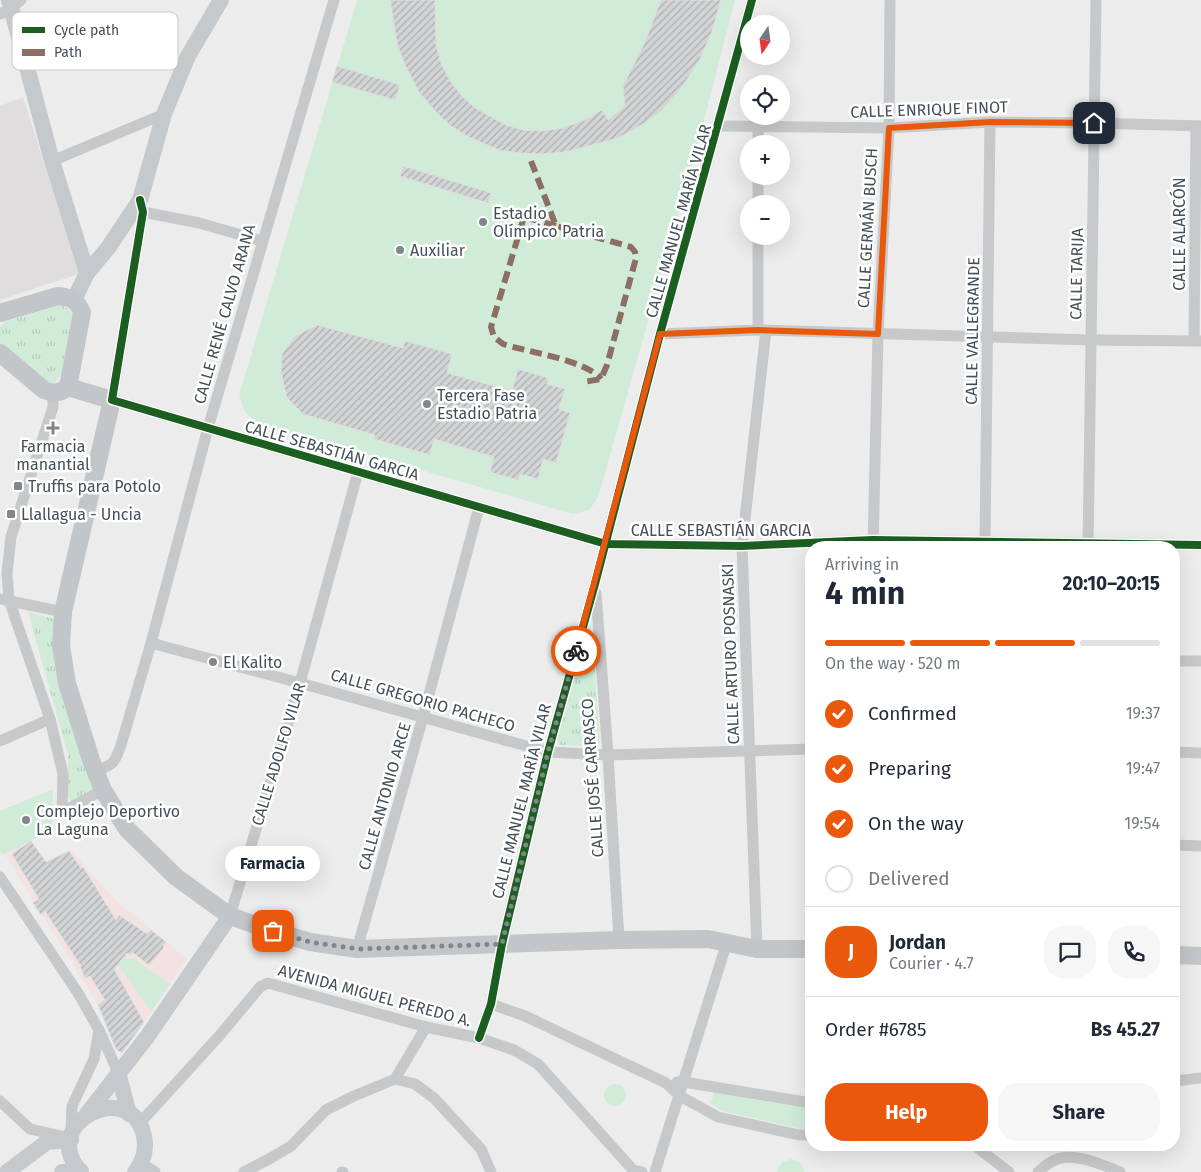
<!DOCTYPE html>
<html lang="en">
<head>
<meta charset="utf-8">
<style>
  :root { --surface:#fff; --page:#f6f6f7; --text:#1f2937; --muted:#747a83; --line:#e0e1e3; --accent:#ea580c }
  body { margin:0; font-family:"Fira Sans",sans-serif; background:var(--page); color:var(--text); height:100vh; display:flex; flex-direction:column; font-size:19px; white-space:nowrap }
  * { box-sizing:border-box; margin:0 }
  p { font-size:16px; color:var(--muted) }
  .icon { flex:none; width:28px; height:28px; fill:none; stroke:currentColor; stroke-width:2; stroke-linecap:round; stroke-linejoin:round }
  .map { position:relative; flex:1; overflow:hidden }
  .side { position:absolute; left:805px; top:541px; width:375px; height:610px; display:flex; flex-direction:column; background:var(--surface); border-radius:20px; box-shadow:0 5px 20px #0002 }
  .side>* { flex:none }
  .needle { width:32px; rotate:193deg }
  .tools { position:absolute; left:740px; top:15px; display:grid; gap:10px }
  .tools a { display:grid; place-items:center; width:50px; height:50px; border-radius:50%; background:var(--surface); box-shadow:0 5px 20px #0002; font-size:25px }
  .pin { position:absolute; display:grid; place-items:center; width:42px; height:42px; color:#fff; margin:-21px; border-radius:10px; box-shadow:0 2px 8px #0006 }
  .courier { position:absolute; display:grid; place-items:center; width:50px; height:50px; margin:-25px; border:4px solid #ea580c; border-radius:50%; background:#fff; color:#222; box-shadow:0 1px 6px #0007 }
  .bubble { position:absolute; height:35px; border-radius:18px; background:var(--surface); box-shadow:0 5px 20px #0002; font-size:16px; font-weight:700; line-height:35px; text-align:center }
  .head em { font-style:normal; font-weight:700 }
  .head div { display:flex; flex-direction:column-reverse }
  .head { display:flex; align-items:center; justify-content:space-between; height:85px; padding:0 20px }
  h1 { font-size:32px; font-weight:700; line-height:38px }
  .bar { display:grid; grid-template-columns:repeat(4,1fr); gap:8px 5px; align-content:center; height:60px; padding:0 20px }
  .bar i { height:6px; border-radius:4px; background:var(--line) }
  .bar .current { background:var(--accent) }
  .bar p { grid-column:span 4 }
  .line { display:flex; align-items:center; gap:12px; padding:0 20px; border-top:1px solid var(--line) }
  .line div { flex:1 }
  .round { display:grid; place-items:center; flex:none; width:52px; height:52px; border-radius:20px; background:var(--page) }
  ol { padding:0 20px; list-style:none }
  li { display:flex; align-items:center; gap:15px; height:55px }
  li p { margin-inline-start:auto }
  li .icon { padding:5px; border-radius:50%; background:var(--accent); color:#fff; stroke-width:4 }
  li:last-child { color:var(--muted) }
  li i { width:28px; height:28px; border:2px solid var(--line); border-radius:50% }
  .cta { display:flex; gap:10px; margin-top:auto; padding:10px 20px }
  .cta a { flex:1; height:58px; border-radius:20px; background:var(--accent); color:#fff; font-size:20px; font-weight:700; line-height:58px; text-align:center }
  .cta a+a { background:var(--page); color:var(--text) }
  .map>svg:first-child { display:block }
  .education { fill:#dfddde }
  .medical { fill:#f4e2e2 }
  .grass { fill:#d0ecd9 }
  .park { fill:url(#park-tufts) }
  .building { fill:url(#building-hatch); stroke:#dededf }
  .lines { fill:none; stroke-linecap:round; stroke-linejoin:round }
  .street { stroke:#c6c8ca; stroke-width:11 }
  .secondary { stroke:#c6c9cc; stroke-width:16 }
  .primary { stroke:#c2c6c9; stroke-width:18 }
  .quiet { stroke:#8d6e63; stroke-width:6; stroke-dasharray:12 6; stroke-linecap:butt }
  .cycleway-casing { stroke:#fff; stroke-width:11 }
  .cycleway { stroke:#1b5e20; stroke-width:8 }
  .done { stroke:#7f878c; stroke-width:5; stroke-dasharray:0 9 }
  .route { stroke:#ea580c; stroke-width:6 }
  .poi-dot { fill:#7f878c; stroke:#fff; stroke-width:2 }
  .labels { text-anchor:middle; stroke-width:5; stroke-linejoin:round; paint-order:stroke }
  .street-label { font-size:16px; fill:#445058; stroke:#fff }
  .poi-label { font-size:16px; fill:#445058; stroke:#fff; text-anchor:start }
  .key { fill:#fff; stroke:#c7cacd; stroke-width:1 }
  .key-label { font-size:14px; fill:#445058 }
</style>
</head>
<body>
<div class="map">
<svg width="1201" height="1172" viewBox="0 0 1201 1172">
  <defs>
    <pattern id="park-tufts" width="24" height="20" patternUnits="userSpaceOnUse" patternTransform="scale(1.25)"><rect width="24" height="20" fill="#d0ecd9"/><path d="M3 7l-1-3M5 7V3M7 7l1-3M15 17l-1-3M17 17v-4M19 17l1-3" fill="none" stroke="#b4ccbc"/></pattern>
    <pattern id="building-hatch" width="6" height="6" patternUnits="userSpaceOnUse" patternTransform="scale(1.25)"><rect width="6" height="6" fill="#d3d4d5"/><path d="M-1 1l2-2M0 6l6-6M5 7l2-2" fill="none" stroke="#adaeb0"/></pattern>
  </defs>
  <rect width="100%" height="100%" fill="#edecec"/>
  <path class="education" d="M23 97 79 274 0 300V106Z"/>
  <path class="medical" d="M30 839 46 862 71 850 115 900 187 959 122 1054 115 1048 98 1005 4 853Z"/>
  <g class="grass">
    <path d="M357 0H735L697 148 598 498 589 510 573 514 255 422 244 410 239 395Z"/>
    <path d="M53 789 52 830 2 855 0 851V811Z"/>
    <path d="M124 957 129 961 132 957 170 984 151 1011 118 965Z"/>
    <circle cx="615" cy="1095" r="11"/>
    <path d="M715 1092 792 1106 811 1107V1129H802L722 1111 710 1103Z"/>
    <path d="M791 1159 800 1162 805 1172H776L782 1162Z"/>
  </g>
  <g class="park">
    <path d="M60 305C68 308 72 310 75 319L62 373 55 383 49 384 0 346V327L4 322Z"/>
    <path d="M28 612 55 619 94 791 71 801 68 797V755Z"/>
    <path d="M584 647H593L600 742 594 747 560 745 557 740Z"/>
  </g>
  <g class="building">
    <path d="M390 0H435L436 45 441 63 450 81 462 96 475 108 506 125 523 130 542 131 563 128 585 120 602 110 608 120 625 106 623 86 644 44 661 0H721L712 31 700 59 682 87 662 110 643 124 618 138 565 152 541 154 521 153 499 150 469 137 451 126 437 113 419 92 405 65 397 43Z"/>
    <path d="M337 66 400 85 395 100 332 82Z"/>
    <path d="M403 166 491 193 488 203 400 176Z"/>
    <path d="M317 325 403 348 405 341 452 354 447 373 512 391 518 369 548 378 547 384 565 389 559 409 570 413 556 463 543 459 538 479 520 474 518 480 490 472 494 457 434 439 430 455 374 439 375 435 303 414 287 398 281 373 282 354 295 336Z"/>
    <path d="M31 841 46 862 69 851 81 868 83 867 116 920 119 915 147 934 151 930 166 942 163 945 164 947 149 965 132 952 130 955 127 953 114 969 144 1022 122 1053 116 1049 98 1005 105 1000 90 976 85 978 80 966H81L45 911 41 915 33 903 39 899 12 854Z"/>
  </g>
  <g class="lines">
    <g class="street">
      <path d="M0 14 12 8 21 0"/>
      <path d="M719 126 889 128 990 122 1094 123 1201 126"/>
      <path d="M758 144V128"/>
      <path d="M52 161 164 114"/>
      <path d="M140 200 143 212 112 400 606 544 742 546 873 540 1201 545"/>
      <path d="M758 204V176"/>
      <path d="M143 212 199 223 262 241"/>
      <path d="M758 330V236"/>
      <path d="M660 334 758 330 1091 340 1201 341"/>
      <path d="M1194 341 1196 126"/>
      <path d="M985 541 990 122"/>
      <path d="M873 548 878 334 889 128 890 0"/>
      <path d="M1088 548 1096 0"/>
      <path d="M596 593 608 755 619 940"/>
      <path d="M0 599 63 612"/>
      <path d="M151 643 300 683 548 752 608 755 811 749"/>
      <path d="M1174 661H1201"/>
      <path d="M50 719 63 774 62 812 103 790"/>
      <path d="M0 741 50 719 9 600 7 573 11 537 53 407V393"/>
      <path d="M1174 752 1201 753"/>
      <path d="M96 771C113 765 115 763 121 745L151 643 208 428 334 0"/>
      <path d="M1174 845 1201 846"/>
      <path d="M0 877 78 993 99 1030 118 1072"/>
      <path d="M230 916 300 683 358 472"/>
      <path d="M357 949 423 717 479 507"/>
      <path d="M757 949 742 546 766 330"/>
      <path d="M491 1004 525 1016 666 1083 680 1096 718 1117 799 1135H811"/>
      <path d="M479 1038 491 1004 502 944 548 752 595 584 660 334 752 0"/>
      <path d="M395 1079 426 1027"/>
      <path d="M1174 1081 1201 1078"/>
      <path d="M677 1082H684L811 1103"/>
      <path d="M0 1101 30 1129 66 1137"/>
      <path d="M139 1124 220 1035 260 987 268 983 426 1027 479 1038 514 1050 538 1064 633 1170 642 1172"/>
      <path d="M71 1133 72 1106 94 1059 99 1030"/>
      <path d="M974 1145 1009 1172"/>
      <path d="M141 1163 155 1172"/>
      <path d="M244 1172 271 1158 291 1146 326 1110 354 1096 395 1079 415 1084 434 1098 481 1149 491 1172"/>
      <path d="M342 1172H343"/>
      <path d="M655 1172 727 942"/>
      <path d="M1038 1172C1042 1169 1046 1165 1051 1162 1071 1150 1101 1164 1120 1172"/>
    </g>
    <g class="secondary">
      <path d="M9 0 52 161 87 273"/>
      <path d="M74 300 87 273 108 248 140 200 164 114 188 56 221 0"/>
      <path d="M118 1072 129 1114"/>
      <path d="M87 1114 147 1037 230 916"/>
      <path d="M7 1172 47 1142 71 1140"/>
      <path d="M62 1172 81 1171"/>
      <path d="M81 1172C36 1124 131 1076 144 1136 147 1150 143 1162 135 1172"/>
    </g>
    <g class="primary">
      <path d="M0 313 58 296C71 297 78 301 82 313L68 387C60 393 54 394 44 390L0 353"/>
      <path d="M68 387 112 400 63 612 61 646 67 683 91 760 103 790 127 829 176 877 230 916 273 931 310 942 357 949 619 940 708 939 757 949H811"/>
      <path d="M1174 955 1201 956"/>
    </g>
    <g class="quiet">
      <path d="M531 161 556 226 631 247 635 252 636 258 607 365 601 379 584 382"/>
      <path d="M556 226 524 217 491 327 494 337 503 344C527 352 586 360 601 379"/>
    </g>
    <defs>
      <g id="cycleway">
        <path d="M140 200 143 212 112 400 606 544 742 546 873 540 1201 545"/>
        <path d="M479 1038 491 1004 502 944 548 752 595 584 660 334 752 0"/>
      </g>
    </defs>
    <use href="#cycleway" class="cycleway-casing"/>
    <use href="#cycleway" class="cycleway"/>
  </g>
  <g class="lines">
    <path class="done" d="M273 931 310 942 358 949 502 944 548 752 576 651"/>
    <path class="route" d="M576 651 660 334 758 330 878 334 889 128 990 122 1094 123"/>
  </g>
  <g class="poi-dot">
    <circle cx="483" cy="222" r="5"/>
    <circle cx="400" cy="250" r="5"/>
    <circle cx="427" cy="404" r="5"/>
    <path d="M50.5 420.5h5v5h5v5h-5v5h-5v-5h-5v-5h5z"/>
    <rect x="13" y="481" width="10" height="10" rx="2.5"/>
    <rect x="6" y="509" width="10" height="10" rx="2.5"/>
    <circle cx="213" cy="662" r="5"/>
    <circle cx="26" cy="820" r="5"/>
  </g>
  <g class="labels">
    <g class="street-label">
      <text transform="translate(929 109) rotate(-2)" y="6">CALLE ENRIQUE FINOT</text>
      <text transform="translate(678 221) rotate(-74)" y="6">CALLE MANUEL MARÍA VILAR</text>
      <text transform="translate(867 228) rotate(-87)" y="6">CALLE GERMÁN BUSCH</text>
      <text transform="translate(1179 234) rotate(-90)" y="6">CALLE ALARCÓN</text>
      <text transform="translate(1076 274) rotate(-89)" y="6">CALLE TARIJA</text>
      <text transform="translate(224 314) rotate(-74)" y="6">CALLE RENÉ CALVO ARANA</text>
      <text transform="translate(972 331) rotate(-89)" y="6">CALLE VALLEGRANDE</text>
      <text transform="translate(332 450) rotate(16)" y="6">CALLE SEBASTIÁN GARCIA</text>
      <text x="721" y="536">CALLE SEBASTIÁN GARCIA</text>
      <text transform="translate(730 654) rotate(-92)" y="6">CALLE ARTURO POSNASKI</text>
      <text transform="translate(423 700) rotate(16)" y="6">CALLE GREGORIO PACHECO</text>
      <text transform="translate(278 754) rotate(-73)" y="6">CALLE ADOLFO VILAR</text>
      <text transform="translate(592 778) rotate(-94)" y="6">CALLE JOSÉ CARRASCO</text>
      <text transform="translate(384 796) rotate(-74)" y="6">CALLE ANTONIO ARCE</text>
      <text transform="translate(521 801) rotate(-76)" y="6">CALLE MANUEL MARÍA VILAR</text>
      <text transform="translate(375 995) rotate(15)" y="6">AVENIDA MIGUEL PEREDO A.</text>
    </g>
    <g class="poi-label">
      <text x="493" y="219">Estadio<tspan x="493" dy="18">Olímpico Patria</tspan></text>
      <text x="410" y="256">Auxiliar</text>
      <text x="437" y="401">Tercera Fase<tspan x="437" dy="18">Estadio Patria</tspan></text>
      <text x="53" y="452" text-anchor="middle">Farmacia<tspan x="53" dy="18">manantial</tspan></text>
      <text x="28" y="492">Truffis para Potolo</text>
      <text x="21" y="520">Llallagua - Uncia</text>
      <text x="223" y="668">El Kalito</text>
      <text x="36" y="817">Complejo Deportivo<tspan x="36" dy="18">La Laguna</tspan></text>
    </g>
  </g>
  <rect x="12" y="12" width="166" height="58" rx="8" class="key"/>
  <rect x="22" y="27" width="23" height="6" fill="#1b5e20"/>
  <rect x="22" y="49" width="23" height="7" fill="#8d6e63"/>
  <g class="key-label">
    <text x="54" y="35">Cycle path</text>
    <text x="54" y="57">Path</text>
  </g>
</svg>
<div class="tools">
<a><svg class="needle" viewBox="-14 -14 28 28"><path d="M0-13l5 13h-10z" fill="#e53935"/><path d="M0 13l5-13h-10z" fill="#747a83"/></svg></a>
<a><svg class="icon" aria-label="locate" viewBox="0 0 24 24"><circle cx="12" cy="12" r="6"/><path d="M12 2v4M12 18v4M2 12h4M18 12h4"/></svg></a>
<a>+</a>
<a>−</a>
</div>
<div class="pin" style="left:273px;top:931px;background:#ea580c"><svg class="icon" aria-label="bag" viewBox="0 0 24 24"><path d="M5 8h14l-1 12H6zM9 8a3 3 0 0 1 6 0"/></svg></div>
<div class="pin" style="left:1094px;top:123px;background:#1f2937"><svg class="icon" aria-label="home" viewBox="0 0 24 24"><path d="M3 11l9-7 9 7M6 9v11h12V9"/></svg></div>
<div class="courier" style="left:576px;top:651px"><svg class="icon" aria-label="bike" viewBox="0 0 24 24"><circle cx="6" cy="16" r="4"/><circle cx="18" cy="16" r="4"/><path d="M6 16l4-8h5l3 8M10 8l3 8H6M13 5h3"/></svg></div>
<div class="bubble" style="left:225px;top:846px;width:95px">Farmacia</div>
<section class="side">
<div class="head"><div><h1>4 min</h1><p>Arriving in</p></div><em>20:10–20:15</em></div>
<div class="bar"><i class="current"></i><i class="current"></i><i class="current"></i><i></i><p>On the way · 520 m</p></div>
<ol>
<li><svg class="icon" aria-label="check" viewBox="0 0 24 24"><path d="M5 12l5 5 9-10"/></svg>Confirmed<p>19:37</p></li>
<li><svg class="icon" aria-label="check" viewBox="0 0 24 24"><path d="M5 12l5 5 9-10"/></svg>Preparing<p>19:47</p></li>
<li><svg class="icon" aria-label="check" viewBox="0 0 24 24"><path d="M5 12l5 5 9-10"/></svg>On the way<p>19:54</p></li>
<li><i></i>Delivered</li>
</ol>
<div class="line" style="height:90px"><b class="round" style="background:var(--accent);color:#fff">J</b><div><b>Jordan</b><p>Courier · 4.7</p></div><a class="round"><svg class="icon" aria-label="chat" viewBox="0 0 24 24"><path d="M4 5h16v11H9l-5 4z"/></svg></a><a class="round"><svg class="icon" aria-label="phone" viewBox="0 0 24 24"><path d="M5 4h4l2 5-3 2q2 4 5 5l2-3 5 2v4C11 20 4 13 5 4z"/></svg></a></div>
<div class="line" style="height:65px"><div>Order #6785</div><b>Bs 45.27</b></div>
<div class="cta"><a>Help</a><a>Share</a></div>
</section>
</div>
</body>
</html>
